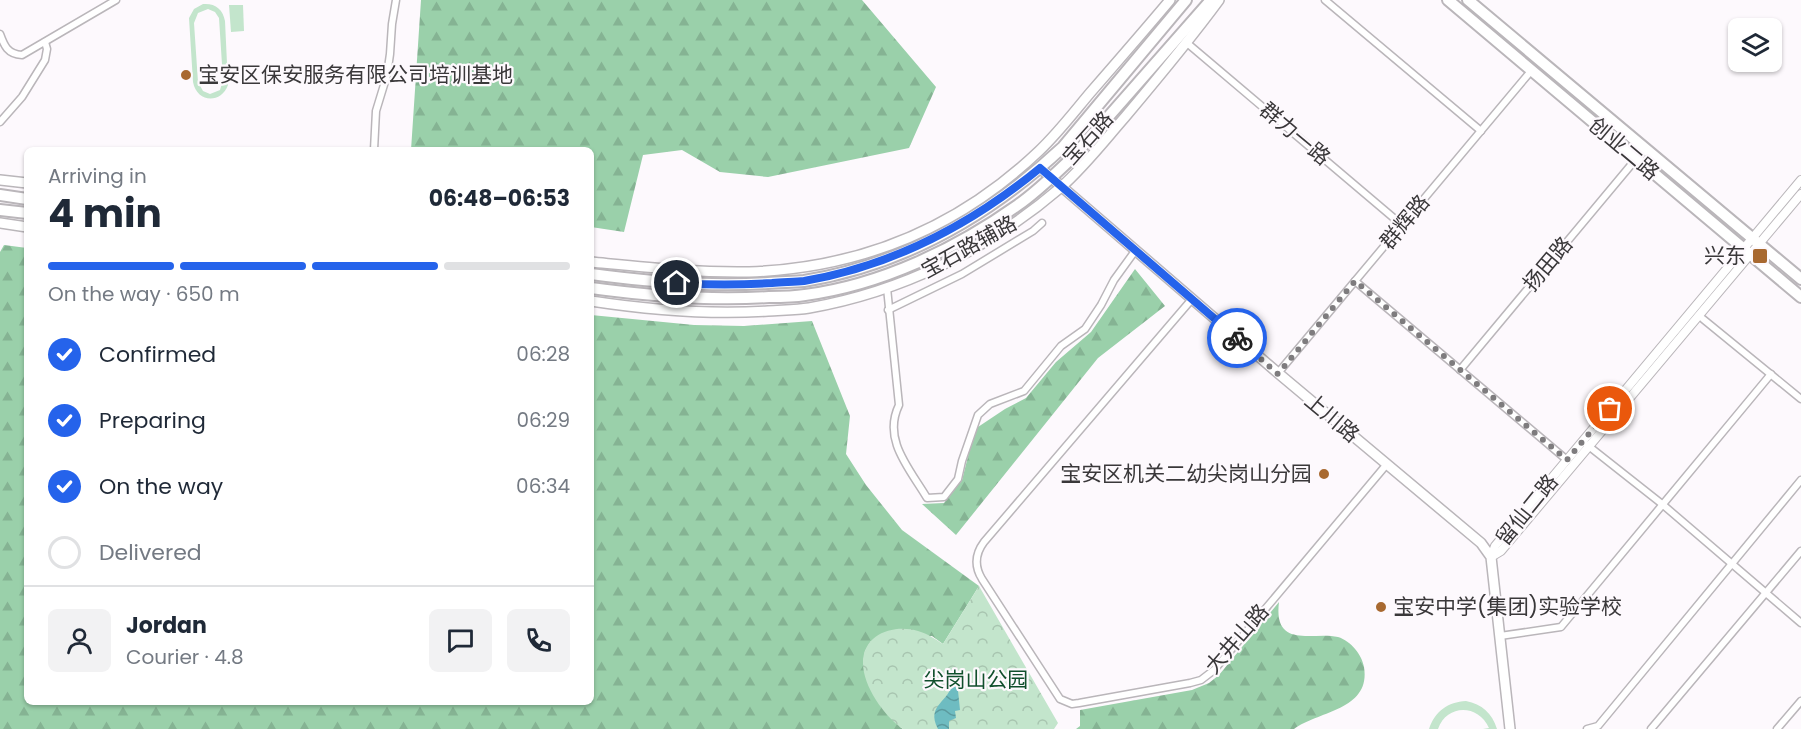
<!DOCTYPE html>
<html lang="en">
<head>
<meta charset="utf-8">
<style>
  :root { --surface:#fff; --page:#f2f2f3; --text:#1f2937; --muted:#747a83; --line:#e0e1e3; --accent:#2563eb }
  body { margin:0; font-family:Poppins,"Noto Sans SC",sans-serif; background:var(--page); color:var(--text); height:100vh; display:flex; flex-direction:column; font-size:22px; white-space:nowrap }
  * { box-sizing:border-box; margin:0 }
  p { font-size:20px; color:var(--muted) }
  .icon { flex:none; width:33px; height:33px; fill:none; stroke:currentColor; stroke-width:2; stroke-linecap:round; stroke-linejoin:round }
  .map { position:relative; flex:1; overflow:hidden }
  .panel { position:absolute; left:24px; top:147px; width:570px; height:558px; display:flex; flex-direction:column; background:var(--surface); border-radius:9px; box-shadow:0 2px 4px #0004 }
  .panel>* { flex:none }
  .controls { position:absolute; left:1728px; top:18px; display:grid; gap:12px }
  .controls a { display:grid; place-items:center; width:54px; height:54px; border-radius:9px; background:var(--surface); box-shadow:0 2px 4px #0004; font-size:30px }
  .pin { position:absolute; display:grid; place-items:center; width:51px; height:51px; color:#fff; margin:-26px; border:3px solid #fff; border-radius:50%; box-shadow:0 2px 6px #0007 }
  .courier { position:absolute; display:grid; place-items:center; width:60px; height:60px; margin:-30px; border:4px solid #2563eb; border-radius:50%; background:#fff; color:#222; box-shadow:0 2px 8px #0007 }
  .head em { font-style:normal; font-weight:700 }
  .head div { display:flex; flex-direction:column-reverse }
  .head { display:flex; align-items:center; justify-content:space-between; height:102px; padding:0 24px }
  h1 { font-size:39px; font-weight:700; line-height:45px }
  .bar { display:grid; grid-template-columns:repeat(4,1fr); gap:9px 6px; align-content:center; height:72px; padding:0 24px }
  .bar i { height:8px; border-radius:4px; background:var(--line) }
  .bar .current { background:var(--accent) }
  .bar p { grid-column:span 4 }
  .line { display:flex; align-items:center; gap:15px; padding:0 24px; border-top:2px solid var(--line) }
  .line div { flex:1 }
  .round { display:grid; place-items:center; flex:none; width:63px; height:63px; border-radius:9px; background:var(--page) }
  ol { padding:0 24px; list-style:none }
  li { display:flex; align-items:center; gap:18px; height:66px }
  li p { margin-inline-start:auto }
  li .icon { padding:6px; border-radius:50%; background:var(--accent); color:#fff; stroke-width:4 }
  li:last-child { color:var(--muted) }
  li i { width:33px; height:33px; border:3px solid var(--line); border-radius:50% }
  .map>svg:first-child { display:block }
  .forest { fill:url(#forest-firs) }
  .park { fill:url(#park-crowns) }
  .pitch { fill:#c3e5cc; fill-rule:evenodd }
  .water { fill:url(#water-waves) }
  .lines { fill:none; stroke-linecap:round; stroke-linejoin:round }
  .minor-casing { stroke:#bab6ba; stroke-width:9 }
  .tertiary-casing { stroke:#bab6ba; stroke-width:10 }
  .secondary-casing { stroke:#bab6ba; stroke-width:12 }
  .primary-casing { stroke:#bab6ba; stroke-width:14 }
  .minor { stroke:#fff; stroke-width:6 }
  .tertiary { stroke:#fff; stroke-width:8 }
  .secondary { stroke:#fff; stroke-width:9 }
  .primary { stroke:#fff; stroke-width:10 }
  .done { stroke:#7e7c7e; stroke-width:6; stroke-dasharray:0 10.8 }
  .route { stroke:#2563eb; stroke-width:8 }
  .poi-dot { fill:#a86930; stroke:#fdf9fd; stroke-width:2 }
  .labels { text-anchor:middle; stroke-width:4.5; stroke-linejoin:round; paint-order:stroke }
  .poi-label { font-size:21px; fill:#3a383a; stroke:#fdf9fd; text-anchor:start }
  .street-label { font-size:21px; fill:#3a383a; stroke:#fdf9fd }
  .park-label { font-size:21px; fill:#104f2c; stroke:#fdf9fd }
</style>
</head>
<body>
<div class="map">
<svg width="1801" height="729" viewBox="0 0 1801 729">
  <defs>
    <pattern id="forest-firs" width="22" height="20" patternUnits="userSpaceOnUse" patternTransform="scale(1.5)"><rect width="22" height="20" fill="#9ad0aa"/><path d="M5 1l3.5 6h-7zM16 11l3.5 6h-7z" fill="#85b393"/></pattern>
    <pattern id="park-crowns" width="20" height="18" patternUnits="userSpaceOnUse" patternTransform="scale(1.5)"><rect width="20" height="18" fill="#c3e5cc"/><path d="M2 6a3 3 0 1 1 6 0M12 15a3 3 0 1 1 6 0" fill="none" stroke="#a8c5b0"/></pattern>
    <pattern id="water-waves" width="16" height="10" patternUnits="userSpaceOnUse" patternTransform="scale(1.5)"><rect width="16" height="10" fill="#6ebcc1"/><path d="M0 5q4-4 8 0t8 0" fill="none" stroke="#5b9a9e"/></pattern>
  </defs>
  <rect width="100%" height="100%" fill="#fdf9fd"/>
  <g class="forest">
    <path d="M421 0H862L936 87 909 148 768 177 720 172 682 150 643 155 624 232 591 227V150H411Z"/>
    <path d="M4 245 27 248V702H591V315L694 325 744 326 812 321 850 416 846 454 866 485 902 530 979 586 943 644 932 636 871 641 865 651 863 663 900 727 903 729H0V252Z"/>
    <path d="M1135 269 1165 306 1098 358 956 535 922 504 944 503 962 480 975 429 1005 409 1026 398 1056 362 1091 332Z"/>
    <path d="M1279 602C1273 650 1314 631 1338 637 1351 641 1362 655 1364 667 1371 710 1319 711 1294 729H1076L1080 726V710L1192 690 1209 683 1219 675Z"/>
  </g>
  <path class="park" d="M979 586 1058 723 1054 729H903C884 716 863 686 863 663 863 633 895 624 918 631 928 634 935 639 943 644Z"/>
  <g class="pitch">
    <path d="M203 4C215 3 223 9 225 21L228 85C221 104 197 103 193 82L189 18 194 9ZM208 9 215 12 219 18 223 80 220 90 210 94 203 91 198 82 194 23 198 13Z"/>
    <path d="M243 5 244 31 231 32 229 5Z"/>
    <path d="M1466 701C1482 704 1492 713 1497 729H1483L1489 728C1478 704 1447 704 1438 729H1429C1435 711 1448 702 1466 701Z"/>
  </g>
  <path class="water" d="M957 681 960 710 955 711 956 718 949 721V729H938C925 704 951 702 952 682Z"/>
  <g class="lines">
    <defs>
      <g id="minor">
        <path d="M1325 0 1481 131"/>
        <path d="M0 34C4 45 7 54 22 55L116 0"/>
        <path d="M1187 43 1402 225"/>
        <path d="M0 122 22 97 45 60 47 49 45 42"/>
        <path d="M374 150 376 111 387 75 390 54 392 24 396 0"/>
        <path d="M1355 281 1567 460"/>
        <path d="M887 288 899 405C882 440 910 469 927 498L944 497 958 479 962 461 978 415 990 404 1024 391 1061 346 1085 329 1101 305 1114 280 1135 251"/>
        <path d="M1192 299 984 542C975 554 974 566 982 579L1060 699 1072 704 1079 703 1190 683 1201 680 1214 670 1387 464"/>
        <path d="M888 310 962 274 1033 231 1042 223"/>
        <path d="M1703 319 1801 399"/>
        <path d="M1460 370 1636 159"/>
        <path d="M1278 373 1531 71"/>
        <path d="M1586 444 1662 504 1801 623"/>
        <path d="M1500 636 1561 627 1771 374"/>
        <path d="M1587 729 1598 726 1801 480"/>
        <path d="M1651 729 1801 551"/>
        <path d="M1777 729 1801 701"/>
      </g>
      <g id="tertiary">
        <path d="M1491 557 1495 546 1801 180"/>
        <path d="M1491 557 1501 551 1801 194"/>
      </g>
      <g id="secondary">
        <path d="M1040 168 1278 373 1481 543 1491 557 1510 729"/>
        <path d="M0 180 27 183"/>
        <path d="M0 223 27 227"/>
        <path d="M591 262C643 267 697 273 749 272 862 268 958 228 1039 151 1058 133 1074 112 1090 93 1117 62 1144 31 1170 0"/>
        <path d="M591 301C650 310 708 315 768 311 781 310 796 310 809 308 901 292 989 249 1060 188 1084 167 1104 141 1125 117 1157 79 1189 41 1219 0"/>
      </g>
      <g id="primary">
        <path d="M1448 0 1801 297"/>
        <path d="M1468 0 1801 279"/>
        <path d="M0 195 27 199"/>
        <path d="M0 210 27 213"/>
        <path d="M591 274C650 282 708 287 768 283 780 282 792 282 804 281 903 265 990 215 1063 147L1186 0"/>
        <path d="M591 288C650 296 709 301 769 297 781 297 793 297 805 295 881 285 956 249 1018 205 1038 191 1055 174 1073 157L1211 0"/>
      </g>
    </defs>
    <use href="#minor" class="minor-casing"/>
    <use href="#tertiary" class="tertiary-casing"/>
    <use href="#secondary" class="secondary-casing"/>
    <use href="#primary" class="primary-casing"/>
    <use href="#minor" class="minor"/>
    <use href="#tertiary" class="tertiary"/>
    <use href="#secondary" class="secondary"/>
    <use href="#primary" class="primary"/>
  </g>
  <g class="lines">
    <path class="done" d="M1237 338 1278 374 1355 281 1567 460 1610 409"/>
    <path class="route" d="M677 283C708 285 741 285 772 283 783 282 794 282 804 281 892 266 972 224 1040 168L1237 338"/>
  </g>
  <g class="poi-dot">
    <circle cx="186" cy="75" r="6"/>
    <rect x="1752" y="248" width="16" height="16" rx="3"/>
    <circle cx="1324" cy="474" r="6"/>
    <circle cx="1381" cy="607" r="6"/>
  </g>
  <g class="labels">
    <g class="poi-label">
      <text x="198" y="82">宝安区保安服务有限公司培训基地</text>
      <text x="1746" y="263" text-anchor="end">兴东</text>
      <text x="1312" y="481" text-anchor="end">宝安区机关二幼尖岗山分园</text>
      <text x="1393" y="614">宝安中学(集团)实验学校</text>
    </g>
    <g class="street-label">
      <text transform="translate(1295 134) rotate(40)" y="7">群力一路</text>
      <text transform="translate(1088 138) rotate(-48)" y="7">宝石路</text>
      <text transform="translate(1624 149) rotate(40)" y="7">创业二路</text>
      <text transform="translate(1405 222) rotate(-50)" y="7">群辉路</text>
      <text transform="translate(969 247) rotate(-29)" y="7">宝石路辅路</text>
      <text transform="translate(1548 264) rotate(-50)" y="7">扬田路</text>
      <text transform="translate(1332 418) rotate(40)" y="7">上川路</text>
      <text transform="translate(1527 510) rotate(-51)" y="7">留仙二路</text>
      <text transform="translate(1237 639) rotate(-49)" y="7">大井山路</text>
    </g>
    <g class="park-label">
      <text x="976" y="687">尖岗山公园</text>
    </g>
  </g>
</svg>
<div class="controls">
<a><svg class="icon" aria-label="layers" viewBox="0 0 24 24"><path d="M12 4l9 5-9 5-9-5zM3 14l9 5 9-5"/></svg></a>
</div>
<div class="pin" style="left:1610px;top:409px;background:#ea580c"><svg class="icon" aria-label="bag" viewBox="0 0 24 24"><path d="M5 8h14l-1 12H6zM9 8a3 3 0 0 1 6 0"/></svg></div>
<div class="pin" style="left:677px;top:283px;background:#1f2937"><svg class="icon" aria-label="home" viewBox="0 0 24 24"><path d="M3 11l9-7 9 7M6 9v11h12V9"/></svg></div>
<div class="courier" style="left:1237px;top:338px"><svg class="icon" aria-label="bike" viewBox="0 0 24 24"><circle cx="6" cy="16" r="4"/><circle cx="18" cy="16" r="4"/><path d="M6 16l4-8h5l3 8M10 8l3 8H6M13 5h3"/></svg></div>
<section class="panel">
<div class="head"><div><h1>4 min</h1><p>Arriving in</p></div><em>06:48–06:53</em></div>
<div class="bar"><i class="current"></i><i class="current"></i><i class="current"></i><i></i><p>On the way · 650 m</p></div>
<ol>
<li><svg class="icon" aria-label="check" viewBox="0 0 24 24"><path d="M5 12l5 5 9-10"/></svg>Confirmed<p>06:28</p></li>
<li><svg class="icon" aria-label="check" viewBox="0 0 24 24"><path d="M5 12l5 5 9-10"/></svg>Preparing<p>06:29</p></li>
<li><svg class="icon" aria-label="check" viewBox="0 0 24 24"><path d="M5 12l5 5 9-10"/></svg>On the way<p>06:34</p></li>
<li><i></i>Delivered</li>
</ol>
<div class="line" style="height:108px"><a class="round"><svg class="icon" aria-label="person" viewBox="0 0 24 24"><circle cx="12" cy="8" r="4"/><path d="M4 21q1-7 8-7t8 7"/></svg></a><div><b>Jordan</b><p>Courier · 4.8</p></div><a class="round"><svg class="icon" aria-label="chat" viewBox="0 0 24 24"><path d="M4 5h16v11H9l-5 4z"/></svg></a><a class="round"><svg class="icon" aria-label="phone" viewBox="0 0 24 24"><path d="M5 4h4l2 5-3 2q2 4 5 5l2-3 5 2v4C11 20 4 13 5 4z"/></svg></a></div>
</section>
</div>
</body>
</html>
